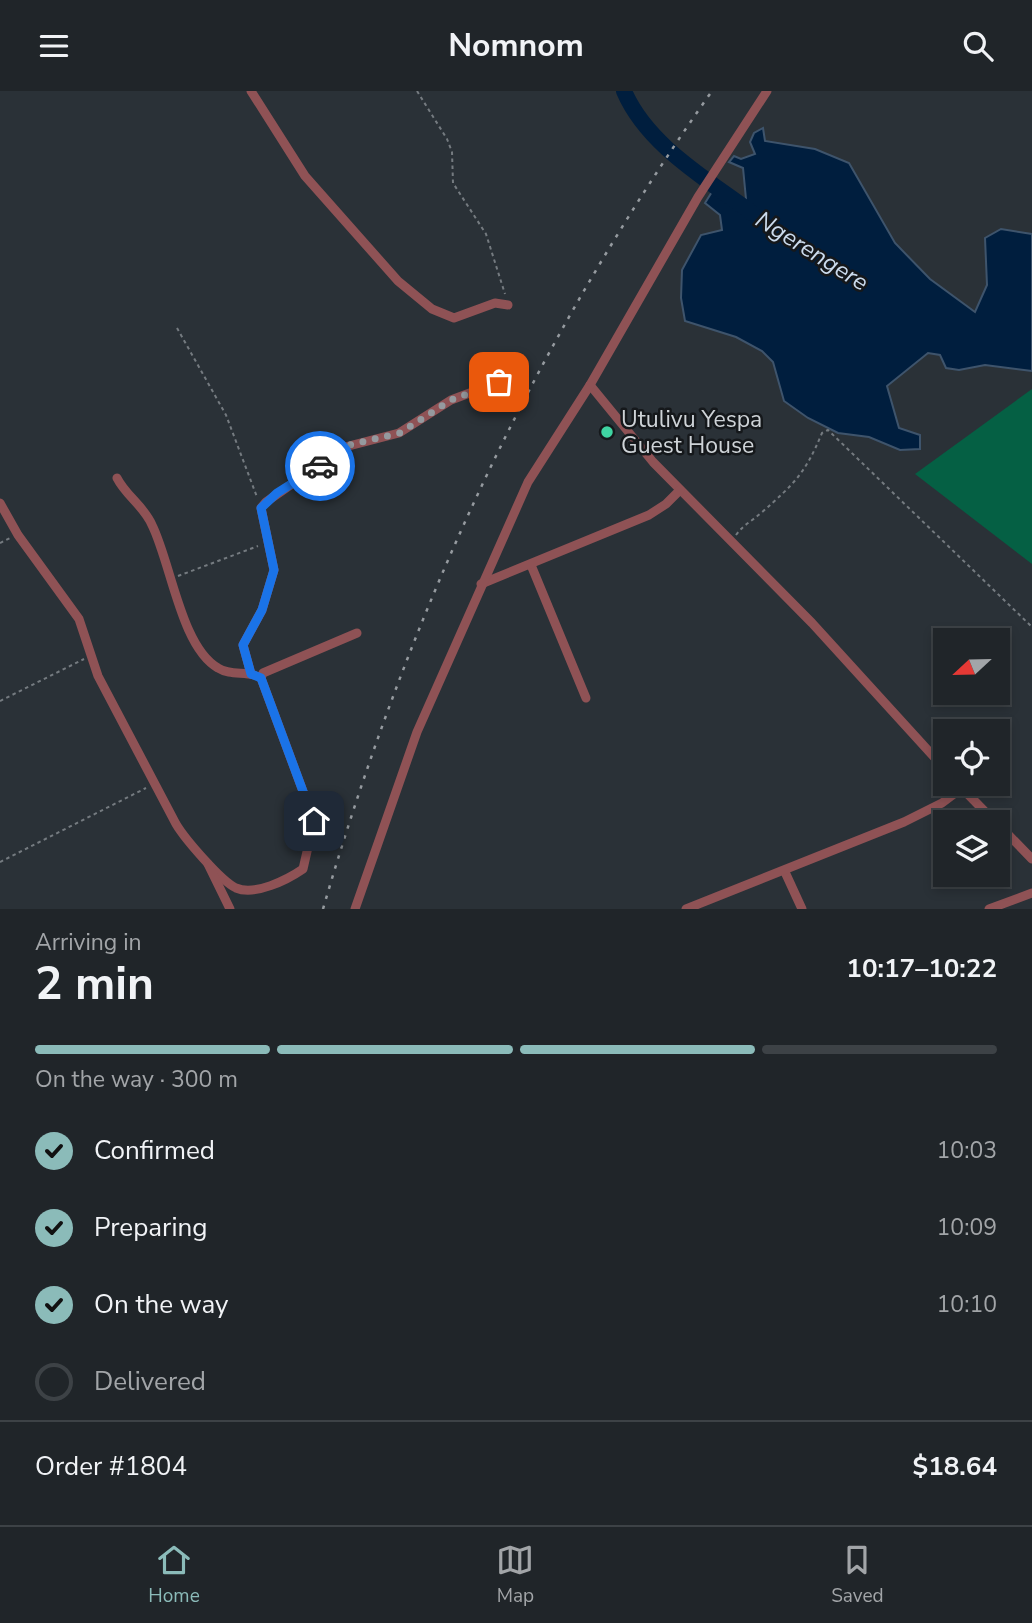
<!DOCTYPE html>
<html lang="en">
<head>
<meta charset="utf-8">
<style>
  :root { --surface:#202529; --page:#282d31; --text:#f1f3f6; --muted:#a2a5a8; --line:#3d4246; --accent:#8bbbb9 }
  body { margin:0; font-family:"Nunito Sans",sans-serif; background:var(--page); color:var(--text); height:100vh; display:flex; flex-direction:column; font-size:26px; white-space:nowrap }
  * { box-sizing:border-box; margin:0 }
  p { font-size:23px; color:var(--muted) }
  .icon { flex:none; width:38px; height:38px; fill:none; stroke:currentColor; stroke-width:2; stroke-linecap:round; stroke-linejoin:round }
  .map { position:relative; height:818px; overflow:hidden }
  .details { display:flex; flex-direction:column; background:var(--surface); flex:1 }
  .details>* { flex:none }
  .needle { width:46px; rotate:248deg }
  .fabs { position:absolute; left:933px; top:537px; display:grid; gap:14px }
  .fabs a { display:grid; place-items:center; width:77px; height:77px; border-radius:0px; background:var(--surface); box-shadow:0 4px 10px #0003,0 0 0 2px var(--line); font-size:35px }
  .pin { position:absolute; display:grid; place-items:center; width:60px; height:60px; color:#fff; margin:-30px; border-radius:14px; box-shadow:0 4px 10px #0006 }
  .courier { position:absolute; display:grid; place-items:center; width:70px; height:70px; margin:-35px; border:5px solid #1a73e8; border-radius:50%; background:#fff; color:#222; box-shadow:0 2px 9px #0007 }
  .head em { font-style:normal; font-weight:700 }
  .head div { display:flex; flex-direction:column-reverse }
  .head { display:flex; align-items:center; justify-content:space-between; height:119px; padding:0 35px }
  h1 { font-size:46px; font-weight:700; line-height:52px }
  .bar { display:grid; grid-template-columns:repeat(4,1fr); gap:10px 7px; align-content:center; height:84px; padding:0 35px }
  .bar i { height:9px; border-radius:5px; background:var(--line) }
  .bar .current { background:var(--accent) }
  .bar p { grid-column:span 4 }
  .line { display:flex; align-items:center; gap:18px; padding:0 35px; border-top:2px solid var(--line) }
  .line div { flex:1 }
  ol { padding:0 35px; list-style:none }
  li { display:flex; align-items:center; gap:21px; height:77px }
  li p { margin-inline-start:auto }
  li .icon { padding:7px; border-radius:50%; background:var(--accent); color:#111; stroke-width:4 }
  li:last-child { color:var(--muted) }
  li i { width:38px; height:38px; border:4px solid var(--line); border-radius:50% }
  header { display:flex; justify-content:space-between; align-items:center; height:91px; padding:0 35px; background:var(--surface); font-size:32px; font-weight:700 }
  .menu { display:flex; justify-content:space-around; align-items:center; height:98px; border-top:2px solid var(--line); background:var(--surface); font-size:19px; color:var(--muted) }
  .menu a { display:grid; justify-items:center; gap:4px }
  .menu .current { color:var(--accent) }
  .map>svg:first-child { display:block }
  .green { fill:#056044 }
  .water { fill:#001e3e; stroke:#3e546c; stroke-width:2 }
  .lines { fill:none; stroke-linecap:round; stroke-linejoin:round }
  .river { stroke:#001e3e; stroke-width:16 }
  .path { stroke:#757b80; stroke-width:2; stroke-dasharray:3.5 3.5; stroke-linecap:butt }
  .minor { stroke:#8f5255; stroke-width:9 }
  .rail { stroke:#969ba0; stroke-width:2.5; stroke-dasharray:3.5 7; stroke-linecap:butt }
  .done { stroke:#959a9f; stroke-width:7; stroke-dasharray:0 12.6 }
  .route { stroke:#1a73e8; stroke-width:9 }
  .poi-dot { fill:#3fd4a2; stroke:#15181b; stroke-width:2.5 }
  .labels { text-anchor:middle; stroke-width:5; stroke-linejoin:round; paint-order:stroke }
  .poi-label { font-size:23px; fill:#ced3d7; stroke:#15181b; text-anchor:start }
  .water-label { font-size:24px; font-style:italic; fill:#cbdbed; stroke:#15181b }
</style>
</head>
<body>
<header><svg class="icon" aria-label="menu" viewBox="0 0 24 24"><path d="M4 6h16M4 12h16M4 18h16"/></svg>Nomnom<svg class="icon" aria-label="search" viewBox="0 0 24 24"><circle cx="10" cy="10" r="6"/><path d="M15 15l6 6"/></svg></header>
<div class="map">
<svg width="1032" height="818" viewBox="0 0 1032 818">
  <rect width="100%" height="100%" fill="#2a3137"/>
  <path class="green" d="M1032 298V473L915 383Z"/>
  <path class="water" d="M763 37 765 50 815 58 849 72 895 152 930 188 975 221 987 194 985 147 1001 138 1032 143V280L985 274 959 279 946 277 940 264 928 262 887 295 899 337 920 344V358L900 359 869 346 838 342 808 327 784 310 773 271 762 260 736 246 685 230 681 207 682 179 701 144 722 139 720 124 705 112 715 96 734 112 746 108 743 77 729 71 734 65 741 68 755 63 750 51 754 42Z"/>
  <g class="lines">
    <path class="river" d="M624 0C647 54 707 88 752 122"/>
    <g class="path">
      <path d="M417 0 447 48 452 61 453 92 486 143 505 203"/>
      <path d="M177 237 226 324 257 406"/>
      <path d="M736 444C743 434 752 430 761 422 794 393 805 383 822 342L828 339 1032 536"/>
      <path d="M0 452 10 447"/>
      <path d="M178 485 258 455"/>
      <path d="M0 610 84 568"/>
      <path d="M0 771 146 697"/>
    </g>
    <g class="minor">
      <path d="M251 0 305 85 398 190 432 218 454 227 495 212 508 214"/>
      <path d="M590 294 653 371 812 532 945 678"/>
      <path d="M117 387C126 405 144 415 152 434 171 472 181 556 218 577 229 584 242 581 254 584"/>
      <path d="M0 412 18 444 79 528 98 585 176 733C185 748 221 790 236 797 255 805 287 789 303 778L314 730 261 587 263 582 357 542"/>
      <path d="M531 474 586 607"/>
      <path d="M481 493 649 424 666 413 680 399"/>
      <path d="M251 583 243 554 262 519 274 479 261 417 266 411 345 356 399 342 451 309 499 291"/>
      <path d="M958 693 996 732"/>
      <path d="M998 733 1032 768"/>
      <path d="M208 773 230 818"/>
      <path d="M785 781 802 818"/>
      <path d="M355 818 417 641 528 391 590 294 698 106 767 0"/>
      <path d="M686 818 904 731 942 712 962 697"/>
      <path d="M989 818 1032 802"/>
    </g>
    <path class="rail" d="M323 818C409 521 533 254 712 0"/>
  </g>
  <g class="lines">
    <path class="done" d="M320 375 345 355 400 342 451 309 499 291"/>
    <path class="route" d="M314 730 261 587 251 583 243 554 262 519 274 479 261 417 277 402 320 375"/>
  </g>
  <circle class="poi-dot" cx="607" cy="341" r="7"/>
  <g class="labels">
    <g class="poi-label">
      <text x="621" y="336">Utulivu Yespa<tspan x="621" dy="26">Guest House</tspan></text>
    </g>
    <g class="water-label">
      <text transform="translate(812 160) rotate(32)" y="8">Ngerengere</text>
    </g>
  </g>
</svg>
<div class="fabs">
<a><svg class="needle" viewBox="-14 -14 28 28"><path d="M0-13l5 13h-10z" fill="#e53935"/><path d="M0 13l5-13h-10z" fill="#a2a5a8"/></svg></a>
<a><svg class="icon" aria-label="locate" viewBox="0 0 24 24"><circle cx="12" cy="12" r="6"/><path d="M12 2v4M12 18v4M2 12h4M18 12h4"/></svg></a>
<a><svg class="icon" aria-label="layers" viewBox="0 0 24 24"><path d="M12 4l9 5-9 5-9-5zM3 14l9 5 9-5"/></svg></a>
</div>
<div class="pin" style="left:499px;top:291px;background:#ea580c"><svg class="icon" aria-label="bag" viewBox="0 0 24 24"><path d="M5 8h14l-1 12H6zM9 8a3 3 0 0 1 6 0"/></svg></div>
<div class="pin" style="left:314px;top:730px;background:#1f2937"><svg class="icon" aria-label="home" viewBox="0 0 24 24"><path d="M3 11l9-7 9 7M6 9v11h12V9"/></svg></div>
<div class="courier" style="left:320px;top:375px"><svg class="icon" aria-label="car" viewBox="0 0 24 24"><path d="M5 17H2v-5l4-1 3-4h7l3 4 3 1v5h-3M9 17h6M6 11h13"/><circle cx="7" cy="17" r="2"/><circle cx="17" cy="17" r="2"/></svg></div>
</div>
<section class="details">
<div class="head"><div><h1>2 min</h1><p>Arriving in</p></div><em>10:17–10:22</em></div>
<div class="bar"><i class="current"></i><i class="current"></i><i class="current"></i><i></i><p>On the way · 300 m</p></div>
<ol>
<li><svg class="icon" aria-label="check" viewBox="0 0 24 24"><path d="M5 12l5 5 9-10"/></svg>Confirmed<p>10:03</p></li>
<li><svg class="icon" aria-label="check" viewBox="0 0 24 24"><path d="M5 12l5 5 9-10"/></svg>Preparing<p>10:09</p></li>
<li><svg class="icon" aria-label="check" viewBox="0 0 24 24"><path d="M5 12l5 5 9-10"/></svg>On the way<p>10:10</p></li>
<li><i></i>Delivered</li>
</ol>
<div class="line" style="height:91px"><div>Order #1804</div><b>$18.64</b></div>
</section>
<nav class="menu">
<a class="current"><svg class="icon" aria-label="home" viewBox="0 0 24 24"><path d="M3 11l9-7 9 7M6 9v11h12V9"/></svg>Home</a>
<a><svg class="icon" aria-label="map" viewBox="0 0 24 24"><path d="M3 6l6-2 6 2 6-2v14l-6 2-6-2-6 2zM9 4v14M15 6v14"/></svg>Map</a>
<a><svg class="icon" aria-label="saved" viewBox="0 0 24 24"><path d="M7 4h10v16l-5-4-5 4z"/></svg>Saved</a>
</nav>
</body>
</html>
